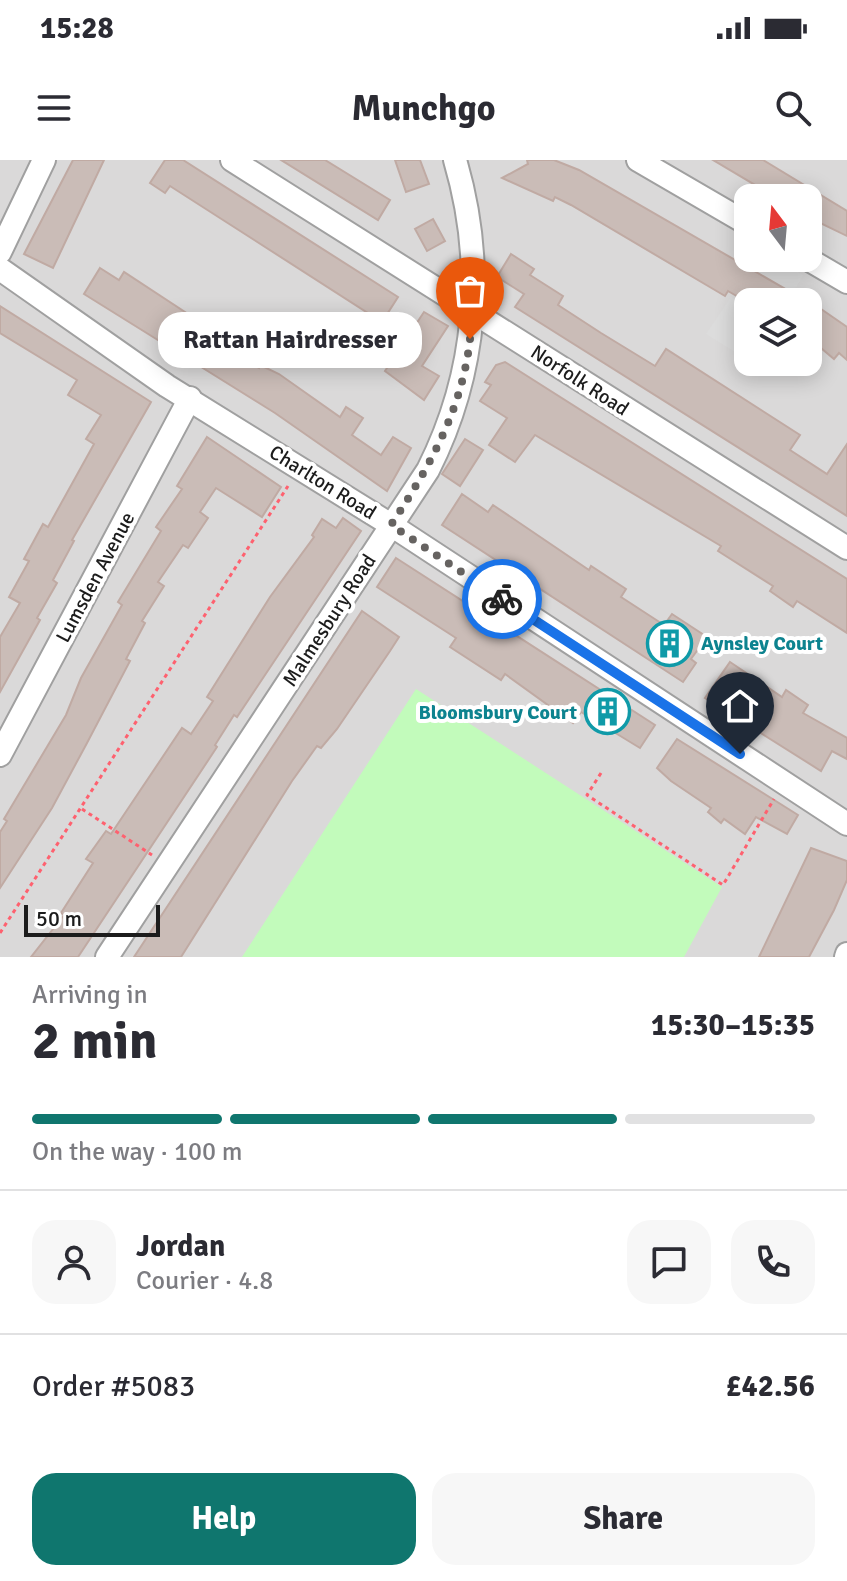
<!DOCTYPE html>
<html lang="en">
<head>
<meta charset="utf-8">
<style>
  :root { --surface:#fff; --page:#f7f7f7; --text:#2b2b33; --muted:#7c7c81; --line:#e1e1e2; --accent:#0f766e }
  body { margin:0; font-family:Signika,sans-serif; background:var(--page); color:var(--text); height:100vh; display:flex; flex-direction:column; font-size:30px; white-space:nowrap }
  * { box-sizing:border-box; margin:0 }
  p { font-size:26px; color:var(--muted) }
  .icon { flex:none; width:44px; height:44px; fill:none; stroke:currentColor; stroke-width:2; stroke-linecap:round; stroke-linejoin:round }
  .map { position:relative; height:797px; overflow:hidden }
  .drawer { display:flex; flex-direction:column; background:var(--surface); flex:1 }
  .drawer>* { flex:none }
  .needle { width:52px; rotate:344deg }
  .fabs { position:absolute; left:734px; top:24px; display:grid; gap:16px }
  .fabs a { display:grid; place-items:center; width:88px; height:88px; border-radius:16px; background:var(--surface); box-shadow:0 4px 20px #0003; font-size:40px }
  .scale { position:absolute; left:24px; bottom:20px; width:136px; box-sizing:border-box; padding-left:8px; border:4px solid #1c1c1c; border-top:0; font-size:22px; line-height:28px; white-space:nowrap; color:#1c1c1c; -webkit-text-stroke:6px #fff; paint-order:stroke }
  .pin { position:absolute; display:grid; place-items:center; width:68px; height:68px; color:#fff; margin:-82px -34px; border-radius:50% 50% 50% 0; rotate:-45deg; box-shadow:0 0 8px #0007 }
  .pin .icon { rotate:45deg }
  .courier { position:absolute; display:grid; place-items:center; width:80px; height:80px; margin:-40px; border:6px solid #1a73e8; border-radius:50%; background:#fff; color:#222; box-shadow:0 2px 10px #0007 }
  .bubble { position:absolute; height:56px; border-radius:24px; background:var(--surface); box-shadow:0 4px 20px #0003; font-size:26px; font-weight:700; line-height:56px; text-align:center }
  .overview em { font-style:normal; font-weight:700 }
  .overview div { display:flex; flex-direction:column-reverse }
  .overview { display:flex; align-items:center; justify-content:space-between; height:136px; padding:0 32px }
  h1 { font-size:52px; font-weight:700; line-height:60px }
  .bar { display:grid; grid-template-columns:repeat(4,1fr); gap:12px 8px; align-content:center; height:96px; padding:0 32px }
  .bar i { height:10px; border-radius:6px; background:var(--line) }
  .bar .selected { background:var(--accent) }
  .bar p { grid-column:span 4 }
  .line { display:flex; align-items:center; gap:20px; padding:0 32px; border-top:2px solid var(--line) }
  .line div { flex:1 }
  .round { display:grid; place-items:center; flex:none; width:84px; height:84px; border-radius:24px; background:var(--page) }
  .cta { display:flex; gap:16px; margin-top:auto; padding:16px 32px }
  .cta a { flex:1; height:92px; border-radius:24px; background:var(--accent); color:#fff; font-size:32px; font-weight:700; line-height:92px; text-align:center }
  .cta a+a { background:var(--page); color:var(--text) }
  .status { display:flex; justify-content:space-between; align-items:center; height:56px; padding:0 40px; background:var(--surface); direction:ltr }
  .status svg { height:22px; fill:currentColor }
  header { display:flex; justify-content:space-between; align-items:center; height:104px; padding:0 32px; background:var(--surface); font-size:36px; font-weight:700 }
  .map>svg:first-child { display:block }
  .residential { fill:#dad9d9; fill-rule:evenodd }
  .park { fill:#c2fbbb }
  .parking { fill:#dcdcdc }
  .building { fill:#cabcb7; stroke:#c0aaa3; stroke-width:2 }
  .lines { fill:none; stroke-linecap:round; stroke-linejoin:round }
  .minor-casing { stroke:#a0a0a0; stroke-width:26 }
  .path { stroke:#fe616f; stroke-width:3; stroke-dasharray:4 4; stroke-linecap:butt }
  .minor { stroke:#fff; stroke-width:22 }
  .done { stroke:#666361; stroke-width:8; stroke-dasharray:0 14.4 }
  .route { stroke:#1a73e8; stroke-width:10 }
  .labels { text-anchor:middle; stroke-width:8; stroke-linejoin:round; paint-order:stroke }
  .street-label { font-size:20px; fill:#1c1c1c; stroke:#fff }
  .culture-label { font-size:20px; font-weight:bold; fill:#0d838f; stroke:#fff; text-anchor:start }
</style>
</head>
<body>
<div class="status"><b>15:28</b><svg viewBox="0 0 49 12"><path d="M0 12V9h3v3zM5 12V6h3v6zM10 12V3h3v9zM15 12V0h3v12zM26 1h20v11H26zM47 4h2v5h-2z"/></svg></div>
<header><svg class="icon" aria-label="menu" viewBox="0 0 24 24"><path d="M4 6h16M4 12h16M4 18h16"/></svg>Munchgo<svg class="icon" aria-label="search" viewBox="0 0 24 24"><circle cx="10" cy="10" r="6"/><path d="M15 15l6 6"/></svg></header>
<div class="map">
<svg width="847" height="797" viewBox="0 0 847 797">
  <rect width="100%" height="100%" fill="#eee7e1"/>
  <path class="residential" d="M0 0H847V797H0ZM748 38H808V98H748ZM748 142H808V202H748Z"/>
  <path class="park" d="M416 529 722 727 684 797H242Z"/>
  <g class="parking">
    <path d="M760 98H772L803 115 793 133 754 110Z"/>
    <path d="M731 137 748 142V200L706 174Z"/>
  </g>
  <g class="building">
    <path d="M73 0H104L53 108 24 94Z"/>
    <path d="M165 0H183L398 137 382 162 170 26 165 33 150 23Z"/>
    <path d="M281 0H325L390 40 378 60Z"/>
    <path d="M395 0H420L429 24 406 32Z"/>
    <path d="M527 0H554L579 10 808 142H747L728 131 725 136 571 45 555 37 553 41 502 18 528 4Z"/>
    <path d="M713 0H763L847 51V76L808 57V38H777Z"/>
    <path d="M433 59 445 81 427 91 415 69Z"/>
    <path d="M511 94 534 109 530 115 563 136 558 145 601 173 655 206 666 189 800 275 790 290 827 314 847 284V356L515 147 524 134 497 117Z"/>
    <path d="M100 108 119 120 124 112 220 175 217 180 231 191 259 208 260 205 279 214 340 257 346 247 363 258 352 275 381 295 393 277 411 288 387 331 275 253 84 134Z"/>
    <path d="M808 140 847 167V200L839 193 834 199 808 177Z"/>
    <path d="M0 146 151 242 72 380 74 381 53 420 57 423 37 458 40 460 0 532V477L20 443 9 437 29 401 24 399 43 364 48 367 94 284 86 279 101 255 68 235 77 220 0 173Z"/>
    <path d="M424 152 448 166 422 206 439 216 424 240 385 211Z"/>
    <path d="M505 202 847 419V473L797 441 793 447 770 431 773 426 718 391 721 386 535 275 515 302 489 285 507 258 480 241 491 225 485 222 496 205Z"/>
    <path d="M207 277 281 327 262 357 216 328 200 352 208 358 188 388 183 385 158 422 164 426 142 461 145 463 126 499 130 501 87 583 52 648 0 728V672L7 661 4 659 66 555 81 518 122 445 118 442 161 371 156 367 182 329 177 326Z"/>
    <path d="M465 279 483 290 460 326 442 314Z"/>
    <path d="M462 334 488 352 493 345 589 410 591 406 626 429 621 437 664 465 672 454 707 477 691 499 696 503 683 522 442 365Z"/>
    <path d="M343 358 361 371 237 557 234 555 215 585 217 587 78 797H31L64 755 61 753 93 703 86 699 106 671 111 674 182 568 191 574 213 541 207 537 270 437 314 377 312 375 322 359 336 368Z"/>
    <path d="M396 398 655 565 640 588 581 552 573 563 505 514 501 520 450 487 456 478 377 427Z"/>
    <path d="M362 451 399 477 390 491 337 569 321 588 317 586 292 621 181 797H134Z"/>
    <path d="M730 502 782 537 786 530 808 545 803 553 847 578V599L832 591 821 611 705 538Z"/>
    <path d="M677 579 798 655 787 674 756 657 745 674 724 659 721 663 708 652 711 648 671 621 657 608Z"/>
    <path d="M811 688 847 701V720L834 750 809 797H759Z"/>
  </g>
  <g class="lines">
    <defs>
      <g id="minor">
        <path d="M232 0 847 388"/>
        <path d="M638 0 748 64"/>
        <path d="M0 92 44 0"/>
        <path d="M806 98 847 122"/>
        <path d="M0 109 167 226 391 365 847 664"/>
        <path d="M0 595 190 238"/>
        <path d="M107 797 428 310C477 213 486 105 455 0"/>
        <path d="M846 797 847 794"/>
      </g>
    </defs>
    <use href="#minor" class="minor-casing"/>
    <g class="path">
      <path d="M601 613 587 635 723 725 774 639"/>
      <path d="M82 649 152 695"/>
      <path d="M0 773 288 326"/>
    </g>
    <use href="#minor" class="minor"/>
  </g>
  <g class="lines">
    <path class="done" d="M470 179C462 250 430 306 391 365L502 439"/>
    <path class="route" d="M502 439 740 594"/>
  </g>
  <defs>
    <symbol id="building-ring" viewBox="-11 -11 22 22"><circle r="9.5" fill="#fff" stroke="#0f9aa8" stroke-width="1.5"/><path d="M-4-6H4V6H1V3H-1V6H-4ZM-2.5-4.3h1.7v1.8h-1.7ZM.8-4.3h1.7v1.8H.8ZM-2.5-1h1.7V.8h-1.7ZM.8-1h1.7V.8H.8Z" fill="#0f9aa8"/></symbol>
  </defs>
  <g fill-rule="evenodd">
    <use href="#building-ring" x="644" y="458" width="51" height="51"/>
    <use href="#building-ring" x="582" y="526" width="51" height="51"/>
  </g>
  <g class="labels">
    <g class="street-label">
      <text transform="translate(580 220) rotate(33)" y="7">Norfolk Road</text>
      <text transform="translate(323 322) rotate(32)" y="7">Charlton Road</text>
      <text transform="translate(95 417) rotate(-62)" y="7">Lumsden Avenue</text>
      <text transform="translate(329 460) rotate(-57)" y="7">Malmesbury Road</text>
    </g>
    <g class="culture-label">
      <text x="701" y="490">Aynsley Court</text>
      <text x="577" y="559" text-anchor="end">Bloomsbury Court</text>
    </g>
  </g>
</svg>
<div class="fabs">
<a><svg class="needle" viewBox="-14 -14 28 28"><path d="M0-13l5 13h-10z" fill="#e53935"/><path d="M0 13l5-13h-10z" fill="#7c7c81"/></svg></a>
<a><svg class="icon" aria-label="layers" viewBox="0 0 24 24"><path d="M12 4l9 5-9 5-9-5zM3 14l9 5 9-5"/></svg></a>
</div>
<div class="scale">50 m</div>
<div class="pin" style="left:470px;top:179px;background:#ea580c"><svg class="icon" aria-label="bag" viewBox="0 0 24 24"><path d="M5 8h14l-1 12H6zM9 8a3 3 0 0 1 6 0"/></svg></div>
<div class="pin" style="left:740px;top:594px;background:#1f2937"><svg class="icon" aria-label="home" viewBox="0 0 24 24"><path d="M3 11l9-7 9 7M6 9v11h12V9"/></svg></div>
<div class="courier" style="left:502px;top:439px"><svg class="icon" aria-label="bike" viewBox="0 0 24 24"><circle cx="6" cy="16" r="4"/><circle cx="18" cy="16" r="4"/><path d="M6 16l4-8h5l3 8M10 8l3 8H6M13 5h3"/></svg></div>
<div class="bubble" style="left:158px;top:152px;width:264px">Rattan Hairdresser</div>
</div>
<section class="drawer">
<div class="overview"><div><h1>2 min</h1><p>Arriving in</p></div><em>15:30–15:35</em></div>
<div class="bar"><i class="selected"></i><i class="selected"></i><i class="selected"></i><i></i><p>On the way · 100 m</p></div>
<div class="line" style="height:144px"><a class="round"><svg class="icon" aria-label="person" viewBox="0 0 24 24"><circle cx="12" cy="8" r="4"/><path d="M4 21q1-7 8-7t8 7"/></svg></a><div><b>Jordan</b><p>Courier · 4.8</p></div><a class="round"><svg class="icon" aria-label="chat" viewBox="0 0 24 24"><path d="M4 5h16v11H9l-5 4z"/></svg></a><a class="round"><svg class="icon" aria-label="phone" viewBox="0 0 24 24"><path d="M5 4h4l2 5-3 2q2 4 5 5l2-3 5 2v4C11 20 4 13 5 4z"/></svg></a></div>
<div class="line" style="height:104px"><div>Order #5083</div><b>£42.56</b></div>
<div class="cta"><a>Help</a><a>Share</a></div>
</section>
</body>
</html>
